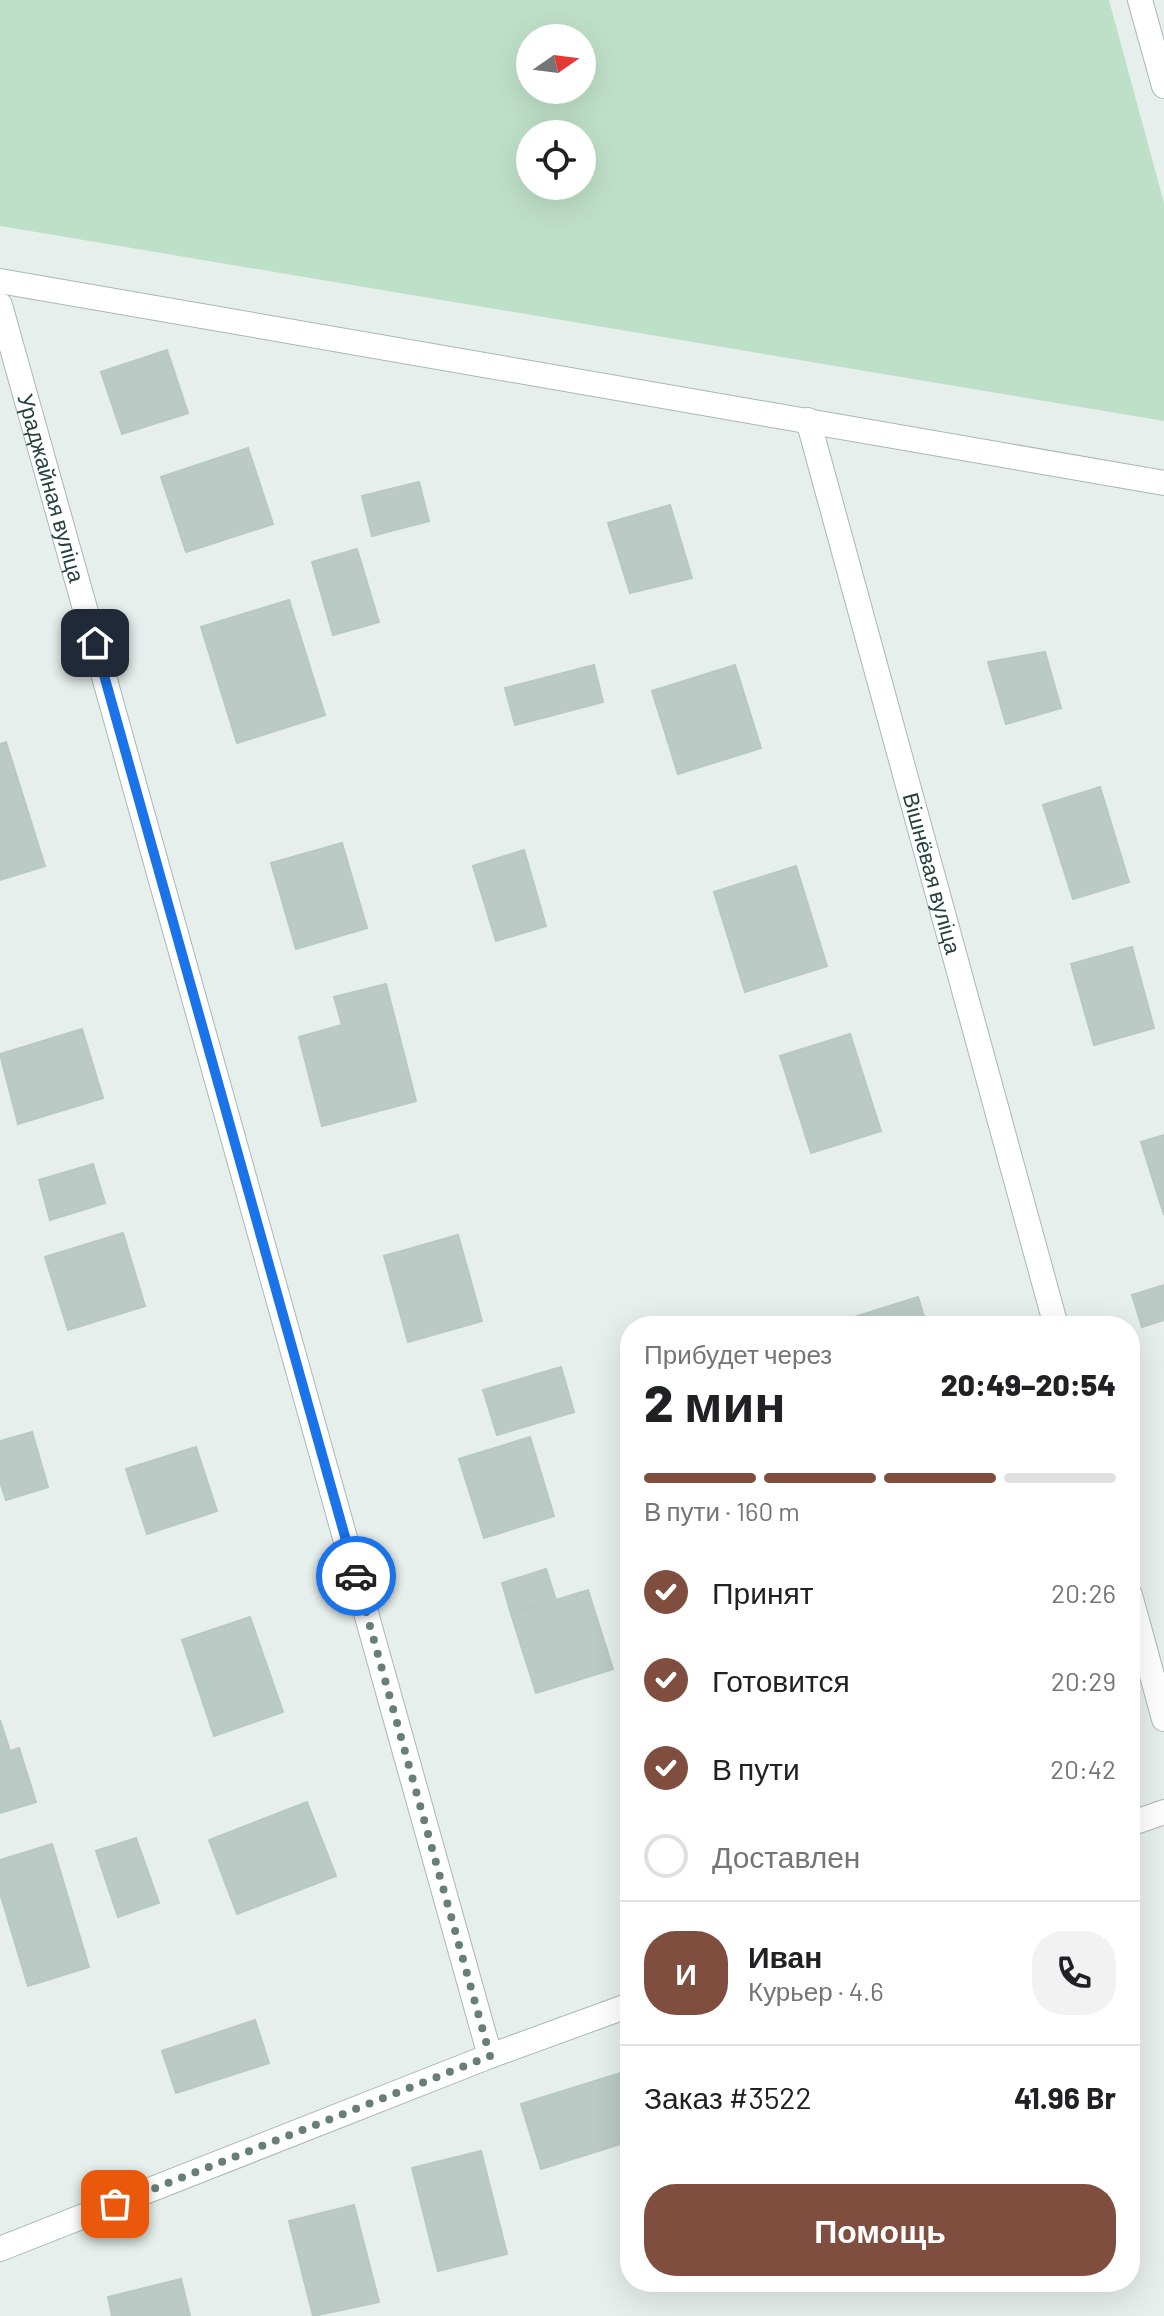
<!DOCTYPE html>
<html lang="ru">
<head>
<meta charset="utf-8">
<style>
  :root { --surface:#fff; --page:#f2f2f2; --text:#202124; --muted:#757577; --line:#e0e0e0; --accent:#7f4e3f }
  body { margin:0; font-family:Barlow,sans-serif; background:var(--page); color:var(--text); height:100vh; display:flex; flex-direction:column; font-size:30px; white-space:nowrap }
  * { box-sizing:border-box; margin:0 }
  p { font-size:26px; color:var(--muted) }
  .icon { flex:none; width:44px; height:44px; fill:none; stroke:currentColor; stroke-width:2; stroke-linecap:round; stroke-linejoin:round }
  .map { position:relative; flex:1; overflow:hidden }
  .sheet { position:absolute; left:620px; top:1316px; width:520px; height:976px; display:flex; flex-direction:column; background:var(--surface); border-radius:32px; box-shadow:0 8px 32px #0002 }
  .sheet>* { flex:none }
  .needle { width:52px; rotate:76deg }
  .fabs { position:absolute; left:516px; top:24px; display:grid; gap:16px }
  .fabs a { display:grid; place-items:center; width:80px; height:80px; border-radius:50%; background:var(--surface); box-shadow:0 8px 32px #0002; font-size:40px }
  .pin { position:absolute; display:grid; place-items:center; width:68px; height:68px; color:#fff; margin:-34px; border-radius:16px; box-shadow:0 4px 12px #0006 }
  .courier { position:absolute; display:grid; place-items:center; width:80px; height:80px; margin:-40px; border:6px solid #1a73e8; border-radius:50%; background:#fff; color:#222; box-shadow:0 2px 10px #0007 }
  .head em { font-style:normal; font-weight:800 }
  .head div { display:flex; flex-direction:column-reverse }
  .head { display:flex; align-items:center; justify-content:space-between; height:136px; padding:0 24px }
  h1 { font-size:52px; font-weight:800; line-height:60px }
  .bar { display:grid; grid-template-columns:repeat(4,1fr); gap:12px 8px; align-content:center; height:96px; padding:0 24px }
  .bar i { height:10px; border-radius:6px; background:var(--line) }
  .bar .active { background:var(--accent) }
  .bar p { grid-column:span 4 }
  .line { display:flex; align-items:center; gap:20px; padding:0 24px; border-top:2px solid var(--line) }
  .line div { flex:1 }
  .round { display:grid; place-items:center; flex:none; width:84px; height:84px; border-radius:32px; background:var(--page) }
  ol { padding:0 24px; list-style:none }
  li { display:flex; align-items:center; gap:24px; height:88px }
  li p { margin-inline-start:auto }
  li .icon { padding:8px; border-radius:50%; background:var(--accent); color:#fff; stroke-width:4 }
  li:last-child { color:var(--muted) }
  li i { width:44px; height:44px; border:4px solid var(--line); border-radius:50% }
  .cta { display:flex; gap:16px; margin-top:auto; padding:16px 24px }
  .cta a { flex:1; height:92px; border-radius:32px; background:var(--accent); color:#fff; font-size:32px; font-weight:800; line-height:92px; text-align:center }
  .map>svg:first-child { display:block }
  .green { fill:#bfe0c8; fill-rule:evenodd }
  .building { fill:#bbcac4; stroke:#b8c9c2; stroke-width:2 }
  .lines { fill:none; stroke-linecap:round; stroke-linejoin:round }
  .minor-casing { stroke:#a8b8b2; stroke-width:26 }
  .tertiary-casing { stroke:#a8b8b2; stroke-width:26 }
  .minor { stroke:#fff; stroke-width:24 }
  .tertiary { stroke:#fff; stroke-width:24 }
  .done { stroke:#687f78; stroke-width:8; stroke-dasharray:0 14.4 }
  .route { stroke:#1a73e8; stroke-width:10 }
  .labels { text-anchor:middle; stroke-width:8; stroke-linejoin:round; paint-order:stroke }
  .street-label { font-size:22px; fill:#24423a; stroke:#f7fbf9 }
</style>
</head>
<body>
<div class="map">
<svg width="1164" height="2316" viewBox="0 0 1164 2316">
  <rect width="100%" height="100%" fill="#e6efeb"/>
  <path class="green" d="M0 0H1109L1164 203V421L0 226ZM530 38H582V90H530ZM530 134H582V186H530Z"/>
  <g class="building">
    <path d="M167 350 188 413 122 434 101 372Z"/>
    <path d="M248 448 273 524 186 552 161 477Z"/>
    <path d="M419 482 429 521 372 536 362 496Z"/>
    <path d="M670 505 692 578 630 593 608 523Z"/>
    <path d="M357 549 379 622 333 635 312 562Z"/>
    <path d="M289 600 325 715 237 743 201 627Z"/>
    <path d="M1045 652 1061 708 1006 724 988 662Z"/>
    <path d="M594 665 603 702 515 725 505 688Z"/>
    <path d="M735 665 761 748 678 774 652 691Z"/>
    <path d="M6 742 45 866 0 880V744Z"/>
    <path d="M1100 787 1129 882 1073 899 1043 805Z"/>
    <path d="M342 843 367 928 296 949 271 863Z"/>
    <path d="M524 850 546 926 496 941 473 866Z"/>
    <path d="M796 866 827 966 745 992 714 892Z"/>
    <path d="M1132 947 1154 1028 1094 1045 1071 964Z"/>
    <path d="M386 984 416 1101 322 1126 299 1037 342 1025 334 997Z"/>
    <path d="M82 1029 103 1098 18 1124 0 1054Z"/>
    <path d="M850 1034 881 1131 811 1153 780 1056Z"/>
    <path d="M1164 1135V1215L1141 1142Z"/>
    <path d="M93 1164 105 1203 50 1220 39 1180Z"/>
    <path d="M123 1233 145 1306 68 1330 45 1257Z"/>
    <path d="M458 1235 482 1321 408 1342 384 1256Z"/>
    <path d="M1164 1285V1320L1142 1327 1132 1295Z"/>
    <path d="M918 1297 927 1326H830L829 1325Z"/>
    <path d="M561 1367 574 1412 497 1435 483 1390Z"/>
    <path d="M32 1432 48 1487 6 1500 0 1482V1441Z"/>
    <path d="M530 1437 554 1516 484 1538 459 1459Z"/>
    <path d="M196 1447 217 1511 147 1534 126 1469Z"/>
    <path d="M546 1569 556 1600 511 1614 502 1583Z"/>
    <path d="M588 1590 613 1669 536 1693 511 1614Z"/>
    <path d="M250 1617 283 1712 214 1736 182 1640Z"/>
    <path d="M0 1720 10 1751 0 1754Z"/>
    <path d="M19 1748 36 1802 0 1813V1754Z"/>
    <path d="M307 1802 336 1876 237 1914 209 1840Z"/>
    <path d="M136 1838 159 1903 118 1917 96 1851Z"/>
    <path d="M52 1844 89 1967 28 1986 0 1893V1860Z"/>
    <path d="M255 2020 269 2063 176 2093 162 2051Z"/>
    <path d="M627 2071 630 2082V2141L541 2169 521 2104Z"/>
    <path d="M481 2151 507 2254 438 2271 412 2168Z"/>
    <path d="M354 2205 379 2302 313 2316 289 2221Z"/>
    <path d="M181 2279 190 2316H112L108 2297Z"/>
  </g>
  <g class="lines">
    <defs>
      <g id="minor">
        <path d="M1140 0 1164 86"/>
        <path d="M0 281 1164 483"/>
        <path id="s1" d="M0 305 490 2056"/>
        <path id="s2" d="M808 420 1056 1326"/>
        <path d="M1130 1595 1164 1719"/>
      </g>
      <g id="tertiary">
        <path d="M1130 1824 1164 1812"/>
        <path d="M0 2249 490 2056 630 2005"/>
      </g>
    </defs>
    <use href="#minor" class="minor-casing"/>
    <use href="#tertiary" class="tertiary-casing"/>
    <use href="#minor" class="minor"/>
    <use href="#tertiary" class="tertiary"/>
  </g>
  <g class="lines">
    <path class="done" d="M115 2204 490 2056 356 1576"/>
    <path class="route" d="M95 643 356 1576"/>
  </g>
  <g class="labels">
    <g class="street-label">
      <text dy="8" stroke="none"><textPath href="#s1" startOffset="190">Ураджайная вуліца</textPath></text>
      <text dy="8" stroke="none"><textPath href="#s2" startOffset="470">Вішнёвая вуліца</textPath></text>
    </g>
  </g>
</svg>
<div class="fabs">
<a><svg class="needle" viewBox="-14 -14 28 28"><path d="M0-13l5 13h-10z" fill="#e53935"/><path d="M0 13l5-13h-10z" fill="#757577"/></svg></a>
<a><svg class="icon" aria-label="locate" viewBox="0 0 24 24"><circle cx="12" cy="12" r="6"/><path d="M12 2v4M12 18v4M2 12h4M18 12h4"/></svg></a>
</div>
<div class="pin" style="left:115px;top:2204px;background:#ea580c"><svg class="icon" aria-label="bag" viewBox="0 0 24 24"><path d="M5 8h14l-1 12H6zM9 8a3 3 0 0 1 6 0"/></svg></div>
<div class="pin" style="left:95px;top:643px;background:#1f2937"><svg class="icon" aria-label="home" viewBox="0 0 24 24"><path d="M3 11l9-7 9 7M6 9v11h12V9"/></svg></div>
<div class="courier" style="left:356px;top:1576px"><svg class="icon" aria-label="car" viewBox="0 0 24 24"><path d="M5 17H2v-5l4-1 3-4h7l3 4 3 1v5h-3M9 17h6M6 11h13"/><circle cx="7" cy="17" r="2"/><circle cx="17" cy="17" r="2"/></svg></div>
<section class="sheet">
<div class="head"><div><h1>2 мин</h1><p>Прибудет через</p></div><em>20:49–20:54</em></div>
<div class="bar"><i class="active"></i><i class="active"></i><i class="active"></i><i></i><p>В пути · 160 m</p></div>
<ol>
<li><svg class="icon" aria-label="check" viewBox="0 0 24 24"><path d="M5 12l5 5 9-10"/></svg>Принят<p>20:26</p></li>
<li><svg class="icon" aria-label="check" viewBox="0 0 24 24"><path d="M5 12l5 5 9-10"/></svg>Готовится<p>20:29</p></li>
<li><svg class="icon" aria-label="check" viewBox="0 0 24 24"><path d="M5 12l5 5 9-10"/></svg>В пути<p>20:42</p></li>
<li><i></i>Доставлен</li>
</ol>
<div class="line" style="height:144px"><b class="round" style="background:var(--accent);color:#fff">И</b><div><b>Иван</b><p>Курьер · 4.6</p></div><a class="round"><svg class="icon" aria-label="phone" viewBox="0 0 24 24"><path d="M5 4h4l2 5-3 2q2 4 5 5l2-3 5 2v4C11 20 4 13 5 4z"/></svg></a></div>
<div class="line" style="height:104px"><div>Заказ #3522</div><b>41.96 Br</b></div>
<div class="cta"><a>Помощь</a></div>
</section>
</div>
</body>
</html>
